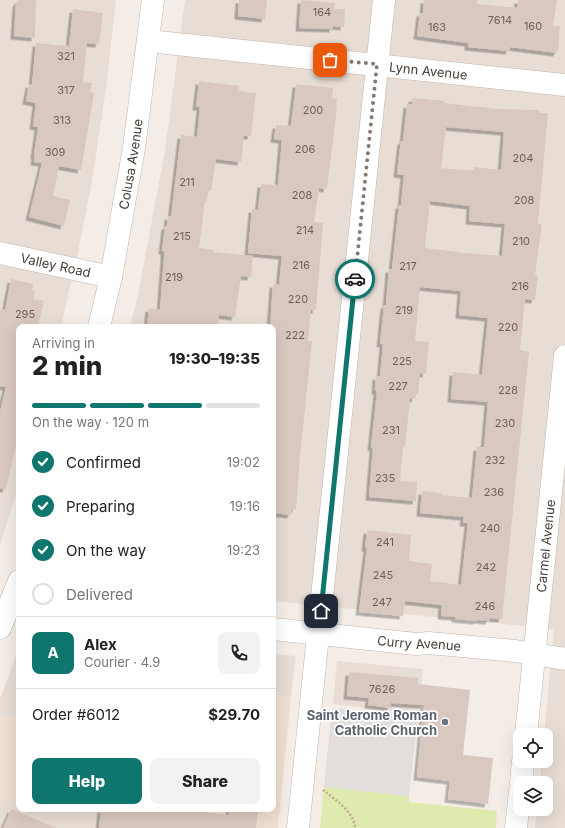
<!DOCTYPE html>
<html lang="en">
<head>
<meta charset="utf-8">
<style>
  :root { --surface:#fff; --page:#f2f2f2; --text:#222; --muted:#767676; --line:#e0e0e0; --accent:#0f766e }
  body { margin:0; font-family:Inter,sans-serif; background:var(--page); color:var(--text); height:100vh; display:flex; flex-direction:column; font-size:15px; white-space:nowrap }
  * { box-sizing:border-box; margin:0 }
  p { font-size:13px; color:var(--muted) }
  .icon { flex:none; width:22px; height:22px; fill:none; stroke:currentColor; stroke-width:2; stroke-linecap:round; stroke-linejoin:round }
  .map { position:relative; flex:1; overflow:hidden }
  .panel { position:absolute; left:16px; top:324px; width:260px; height:488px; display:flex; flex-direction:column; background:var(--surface); border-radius:8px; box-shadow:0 4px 16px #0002 }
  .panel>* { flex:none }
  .buttons { position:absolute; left:513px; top:728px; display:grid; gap:8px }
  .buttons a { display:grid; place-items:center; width:40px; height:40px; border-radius:8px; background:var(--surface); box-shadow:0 4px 16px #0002; font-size:20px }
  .pin { position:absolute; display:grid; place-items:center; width:34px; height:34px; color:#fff; margin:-17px; border-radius:8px; box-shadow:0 2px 6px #0006 }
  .courier { position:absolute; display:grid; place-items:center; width:40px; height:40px; margin:-20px; border:3px solid #0f766e; border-radius:50%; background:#fff; color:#222; box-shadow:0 1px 5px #0007 }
  .head em { font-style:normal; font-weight:800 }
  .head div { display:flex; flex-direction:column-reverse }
  .head { display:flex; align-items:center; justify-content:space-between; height:68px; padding:0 16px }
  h1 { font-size:26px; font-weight:800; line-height:30px }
  .bar { display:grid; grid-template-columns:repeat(4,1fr); gap:6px 4px; align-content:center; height:48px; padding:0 16px }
  .bar i { height:5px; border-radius:3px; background:var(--line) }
  .bar .current { background:var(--accent) }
  .bar p { grid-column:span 4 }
  .line { display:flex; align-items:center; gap:10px; padding:0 16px; border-top:1px solid var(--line) }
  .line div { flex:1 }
  .round { display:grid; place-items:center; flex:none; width:42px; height:42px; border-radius:8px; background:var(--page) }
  ol { padding:0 16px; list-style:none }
  li { display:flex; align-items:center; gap:12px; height:44px }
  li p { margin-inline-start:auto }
  li .icon { padding:4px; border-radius:50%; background:var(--accent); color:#fff; stroke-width:4 }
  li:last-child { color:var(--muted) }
  li i { width:22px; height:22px; border:2px solid var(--line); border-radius:50% }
  .action { display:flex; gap:8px; margin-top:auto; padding:8px 16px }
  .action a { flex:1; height:46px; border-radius:8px; background:var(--accent); color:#fff; font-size:16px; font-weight:800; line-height:46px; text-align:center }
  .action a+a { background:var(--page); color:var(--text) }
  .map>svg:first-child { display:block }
  .residential { fill:#e8ddd5 }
  .education { fill:#eeded0 }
  .green { fill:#dfeaae }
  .parking { fill:#e2dedc }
  .building { fill:#d9c8bf; fill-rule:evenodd; filter:url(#shadow) }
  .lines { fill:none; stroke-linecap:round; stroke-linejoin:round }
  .minor-casing { stroke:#c3b5ac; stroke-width:23 }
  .path { stroke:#c2a99a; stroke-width:2.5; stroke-dasharray:2 2; stroke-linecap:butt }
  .minor { stroke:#fff; stroke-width:22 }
  .done { stroke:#847a74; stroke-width:4; stroke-dasharray:0 7.2 }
  .route { stroke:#0f766e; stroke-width:5 }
  .worship-dot { fill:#6b7280; stroke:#fff; stroke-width:1.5 }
  .labels { text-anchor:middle; stroke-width:3.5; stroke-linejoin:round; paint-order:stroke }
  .number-label { font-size:11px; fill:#6c5f58 }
  .street-label { font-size:13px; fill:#483c36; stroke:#fff }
  .worship-label { font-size:13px; font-weight:bold; fill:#5b616d; stroke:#fff; text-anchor:end }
</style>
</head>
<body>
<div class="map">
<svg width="565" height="828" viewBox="0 0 565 828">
  <defs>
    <filter id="shadow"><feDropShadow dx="-3.5" dy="3.5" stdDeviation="0" flood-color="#0004"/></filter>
  </defs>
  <rect width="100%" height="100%" fill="#f4ede7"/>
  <g class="residential">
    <path d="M0 0H116L106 89 92 181 79 247 61 327H19V485L0 545Z"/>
    <path d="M185 0H565V828H535L537 809H546V783H540L542 761H546V735H544L554 629 273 601V327H130L138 295 165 150Z"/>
    <path d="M19 647V716L0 715V699Z"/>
    <path d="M273 654 296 656 291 697 273 695Z"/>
    <path d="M337 661 423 669 419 714 333 704Z"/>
    <path d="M0 797 19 799V809H101L99 828H0Z"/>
  </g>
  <g class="education">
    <path d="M273 695 291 697 278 828H99L101 809H273Z"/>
    <path d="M0 715 19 716V799L0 797Z"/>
  </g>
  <path class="green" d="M324 787 409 796V802L497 811 496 828H320Z"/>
  <path class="parking" d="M332 708 418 716 409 796 324 787Z"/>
  <g class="building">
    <path d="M18 0H36L35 38 14 36 16 3H17Z"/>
    <path d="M239 0H267L265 19 238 16Z"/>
    <path d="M301 0 335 3 334 9H345L344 27 333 26V29L299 28Z"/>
    <path d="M424 0H477V4L517 8 518 0H557L553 26H560L558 51H557V53L510 47 509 51 488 49 468 47V43L417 36 420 13H423Z"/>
    <path d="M73 9 103 13 99 44 87 43 83 82 92 83 90 92 94 93 81 170 59 166 53 196 70 200 64 226 29 217 42 163 34 162 35 156 34 155 38 127 33 126 36 103 26 101 29 84 32 85 36 43 69 46Z"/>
    <path d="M199 81 239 86 238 91 256 93 251 136H244L241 162 216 159 211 191H208L207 201H205L199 248 214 250 213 252 253 256 251 277 241 276 235 317 219 315 218 327H147L149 308 160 310 164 257V251H162L165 226H167L168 216 171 217 181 135 197 137 200 107H196Z"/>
    <path d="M296 84 333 88 332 98 337 99 336 107 337 108 327 189 319 188 314 222 323 223 316 310H311L308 341H312L300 457 296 509H292L291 515 273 513V327H270L273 284 279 285 282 256 248 253 252 209 258 210 261 184 278 185 282 140 274 139 276 125 291 126Z"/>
    <path d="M412 98 445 101 444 103 499 109 539 110V113H548L538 224H542L535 275 538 276 535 300 525 299 520 350 529 352 502 619 490 618 489 621 477 620V621L455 619V617L441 616 442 605 405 601 403 616 359 612 367 548H365L367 530 411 535 409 561 432 564 430 581 461 585 468 523H463L464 517 420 513 422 491 442 493V495L472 498 477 447H484L488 402 451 399 453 372 482 375 488 318 459 315 461 291 420 287 415 341 429 342 426 374 420 373 418 394H416L415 399 410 398 405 447H403L400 481 417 482 416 501 369 497 373 448 371 447 377 391H375L376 376 380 377 383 344H380L384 305H386L389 269H392L399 205H401L404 175 397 174 399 156 401 141H403L407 104 412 105ZM446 127 504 132 501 170 474 167V171L441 168ZM430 201 470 206 469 221 505 224 502 256 465 253 425 248Z"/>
    <path d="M11 279 33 284 32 290H35L33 299 44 301 38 327H19V433L6 489 0 488V412L6 387 0 386V309L5 310Z"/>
    <path d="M349 672 418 678V684L470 690 463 755 493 758 488 804 448 799 450 781 417 777 424 705 391 703V708L368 705 369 698 347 696Z"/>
    <path d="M11 809 56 828H3Z"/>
    <path d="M101 809H175L229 815V809H258L256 828H99Z"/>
  </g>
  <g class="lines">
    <defs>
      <g id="minor">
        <path id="s1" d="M148 41 565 85"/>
        <path id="s2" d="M0 253 111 277"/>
        <path id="s3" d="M99 327 111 277 134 148 153 0"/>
        <path d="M0 628 19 581"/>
        <path id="s4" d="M273 629 416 644 429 643 515 651 565 659"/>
        <path id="s5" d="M526 735 565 356"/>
        <path d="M521 783 523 761"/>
        <path d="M298 828 384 0"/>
        <path d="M516 828 520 792"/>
      </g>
    </defs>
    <use href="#minor" class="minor-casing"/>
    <path class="path" d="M323 790C335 800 354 811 355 828"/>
    <use href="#minor" class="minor"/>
  </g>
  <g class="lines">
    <path class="done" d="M330 60 377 64 355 279"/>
    <path class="route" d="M321 611 355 279"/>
  </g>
  <circle class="worship-dot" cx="445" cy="722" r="4"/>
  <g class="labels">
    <g class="number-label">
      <text x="322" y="16">164</text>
      <text x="500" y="24">7614</text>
      <text x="533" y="30">160</text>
      <text x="437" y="31">163</text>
      <text x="66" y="60">321</text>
      <text x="66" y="94">317</text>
      <text x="313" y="114">200</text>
      <text x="62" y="124">313</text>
      <text x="305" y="153">206</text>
      <text x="55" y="156">309</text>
      <text x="523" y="162">204</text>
      <text x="187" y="186">211</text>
      <text x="302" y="199">208</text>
      <text x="524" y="204">208</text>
      <text x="305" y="234">214</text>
      <text x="182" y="240">215</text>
      <text x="521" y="245">210</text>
      <text x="301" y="269">216</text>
      <text x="408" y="270">217</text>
      <text x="174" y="281">219</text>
      <text x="520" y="290">216</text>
      <text x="298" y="303">220</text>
      <text x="404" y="314">219</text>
      <text x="25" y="318">295</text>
      <text x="508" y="331">220</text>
      <text x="295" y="339">222</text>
      <text x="402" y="365">225</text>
      <text x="398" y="390">227</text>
      <text x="508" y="394">228</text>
      <text x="505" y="427">230</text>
      <text x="391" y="434">231</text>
      <text x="495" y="464">232</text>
      <text x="385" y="482">235</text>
      <text x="494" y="496">236</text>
      <text x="490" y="532">240</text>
      <text x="385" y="546">241</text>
      <text x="486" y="571">242</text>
      <text x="383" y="579">245</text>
      <text x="382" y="606">247</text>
      <text x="485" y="610">246</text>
      <text x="382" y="693">7626</text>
    </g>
    <g class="street-label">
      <text dy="5" stroke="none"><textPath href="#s1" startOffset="282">Lynn Avenue</textPath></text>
      <text dy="5" stroke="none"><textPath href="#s3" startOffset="166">Colusa Avenue</textPath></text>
      <text dy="5" stroke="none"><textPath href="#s2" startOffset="57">Valley Road</textPath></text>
      <text dy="5" stroke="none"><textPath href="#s5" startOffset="190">Carmel Avenue</textPath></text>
      <text dy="5" stroke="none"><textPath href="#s4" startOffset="147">Curry Avenue</textPath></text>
    </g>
    <g class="worship-label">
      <text x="437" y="720">Saint Jerome Roman<tspan x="437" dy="15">Catholic Church</tspan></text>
    </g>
  </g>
</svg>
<div class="buttons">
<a><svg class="icon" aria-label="locate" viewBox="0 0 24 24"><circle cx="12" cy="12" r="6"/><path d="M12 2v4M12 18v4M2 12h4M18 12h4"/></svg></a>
<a><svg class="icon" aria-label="layers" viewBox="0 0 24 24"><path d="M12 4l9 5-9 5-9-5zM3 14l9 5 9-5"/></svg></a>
</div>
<div class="pin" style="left:330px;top:60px;background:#ea580c"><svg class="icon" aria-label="bag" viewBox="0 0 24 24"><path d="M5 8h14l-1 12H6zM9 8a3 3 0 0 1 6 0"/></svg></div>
<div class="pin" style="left:321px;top:611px;background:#1f2937"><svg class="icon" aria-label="home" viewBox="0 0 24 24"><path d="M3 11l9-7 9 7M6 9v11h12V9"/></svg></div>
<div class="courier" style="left:355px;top:279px"><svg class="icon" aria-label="car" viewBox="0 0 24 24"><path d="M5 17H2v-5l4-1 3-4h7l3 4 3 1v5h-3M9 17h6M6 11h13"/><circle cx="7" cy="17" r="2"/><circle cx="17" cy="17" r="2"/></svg></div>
<section class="panel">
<div class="head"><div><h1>2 min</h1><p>Arriving in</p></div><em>19:30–19:35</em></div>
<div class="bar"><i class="current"></i><i class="current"></i><i class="current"></i><i></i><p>On the way · 120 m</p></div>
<ol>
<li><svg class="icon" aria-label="check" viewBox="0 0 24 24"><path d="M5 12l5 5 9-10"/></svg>Confirmed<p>19:02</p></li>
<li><svg class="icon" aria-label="check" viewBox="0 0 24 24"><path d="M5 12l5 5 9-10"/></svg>Preparing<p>19:16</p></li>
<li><svg class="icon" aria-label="check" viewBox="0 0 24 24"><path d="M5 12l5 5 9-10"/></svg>On the way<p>19:23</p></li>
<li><i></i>Delivered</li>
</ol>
<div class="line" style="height:72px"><b class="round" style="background:var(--accent);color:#fff">A</b><div><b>Alex</b><p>Courier · 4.9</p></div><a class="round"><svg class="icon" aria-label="phone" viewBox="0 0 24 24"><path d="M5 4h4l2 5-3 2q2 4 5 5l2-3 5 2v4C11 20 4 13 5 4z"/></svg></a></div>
<div class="line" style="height:52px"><div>Order #6012</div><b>$29.70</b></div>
<div class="action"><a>Help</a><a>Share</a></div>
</section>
</div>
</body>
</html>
